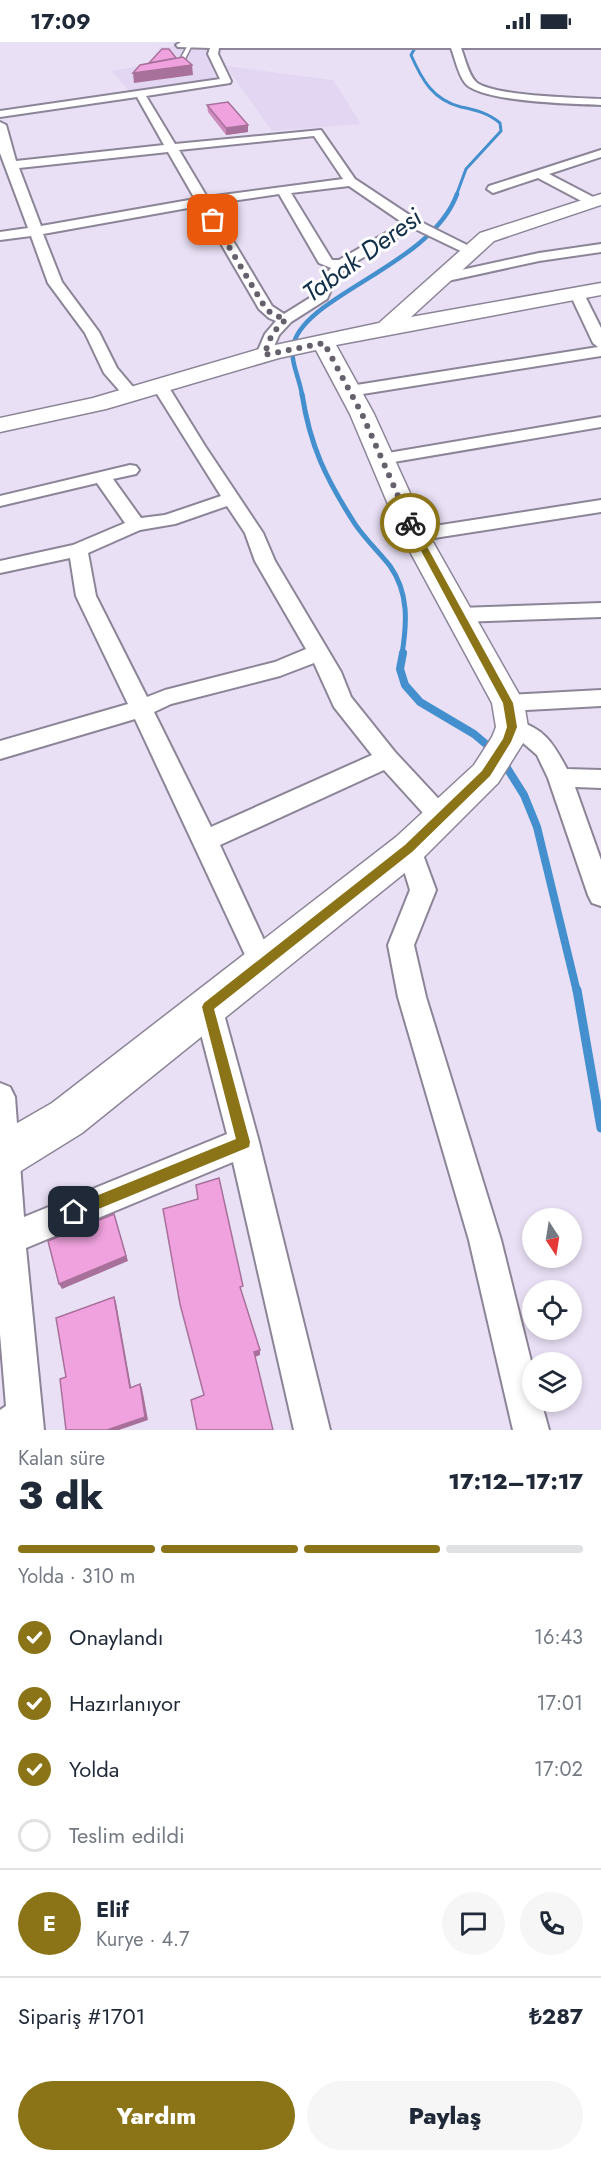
<!DOCTYPE html>
<html lang="tr">
<head>
<meta charset="utf-8">
<style>
  :root { --surface:#fff; --page:#f6f6f7; --text:#1f2937; --muted:#747a83; --line:#e0e1e3; --accent:#8a7417 }
  body { margin:0; font-family:Jost,sans-serif; background:var(--page); color:var(--text); height:100vh; display:flex; flex-direction:column; font-size:22px; white-space:nowrap }
  * { box-sizing:border-box; margin:0 }
  p { font-size:20px; color:var(--muted) }
  .icon { flex:none; width:33px; height:33px; fill:none; stroke:currentColor; stroke-width:2; stroke-linecap:round; stroke-linejoin:round }
  .map { position:relative; height:1388px; overflow:hidden }
  .details { display:flex; flex-direction:column; background:var(--surface); flex:1 }
  .details>* { flex:none }
  .needle { width:39px; rotate:168deg }
  .buttons { position:absolute; left:522px; top:1166px; display:grid; gap:12px }
  .buttons a { display:grid; place-items:center; width:60px; height:60px; border-radius:50%; background:var(--surface); box-shadow:0 3px 9px #0003; font-size:30px }
  .pin { position:absolute; display:grid; place-items:center; width:51px; height:51px; color:#fff; margin:-26px; border-radius:12px; box-shadow:0 3px 9px #0006 }
  .courier { position:absolute; display:grid; place-items:center; width:60px; height:60px; margin:-30px; border:4px solid #8a7417; border-radius:50%; background:#fff; color:#222; box-shadow:0 2px 8px #0007 }
  .head em { font-style:normal; font-weight:800 }
  .head div { display:flex; flex-direction:column-reverse }
  .head { display:flex; align-items:center; justify-content:space-between; height:102px; padding:0 18px }
  h1 { font-size:39px; font-weight:800; line-height:45px }
  .bar { display:grid; grid-template-columns:repeat(4,1fr); gap:9px 6px; align-content:center; height:72px; padding:0 18px }
  .bar i { height:8px; border-radius:4px; background:var(--line) }
  .bar .current { background:var(--accent) }
  .bar p { grid-column:span 4 }
  .line { display:flex; align-items:center; gap:15px; padding:0 18px; border-top:2px solid var(--line) }
  .line div { flex:1 }
  .round { display:grid; place-items:center; flex:none; width:63px; height:63px; border-radius:32px; background:var(--page) }
  ol { padding:0 18px; list-style:none }
  li { display:flex; align-items:center; gap:18px; height:66px }
  li p { margin-inline-start:auto }
  li .icon { padding:6px; border-radius:50%; background:var(--accent); color:#fff; stroke-width:4 }
  li:last-child { color:var(--muted) }
  li i { width:33px; height:33px; border:3px solid var(--line); border-radius:50% }
  .button { display:flex; gap:12px; margin-top:auto; padding:12px 18px }
  .button a { flex:1; height:69px; border-radius:36px; background:var(--accent); color:#fff; font-size:24px; font-weight:800; line-height:69px; text-align:center }
  .button a+a { background:var(--page); color:var(--text) }
  .status { display:flex; justify-content:space-between; align-items:center; height:42px; padding:0 30px; background:var(--surface); direction:ltr }
  .status svg { height:16px; fill:currentColor }
  .map>svg:first-child { display:block }
  .built { fill:#e3d6f2 }
  .lines { fill:none; stroke-linecap:round; stroke-linejoin:round }
  .stream-far4 { stroke:#448fcd; stroke-width:3 }
  .stream-far3 { stroke:#448fcd; stroke-width:4.5 }
  .stream-far2 { stroke:#448fcd; stroke-width:5 }
  .stream-far1 { stroke:#448fcd; stroke-width:8 }
  .stream { stroke:#448fcd; stroke-width:9 }
  .lane-casing { stroke:#8c8497; stroke-width:3 }
  .street-casing { stroke:#8c8497; stroke-width:4 }
  .secondary-casing { stroke:#8c8497; stroke-width:3 }
  .lane { fill:#fff; fill-rule:evenodd }
  .street { fill:#fff; fill-rule:evenodd }
  .secondary { fill:#fff; fill-rule:evenodd }
  .wall { fill:#ce8bbf }
  .shaded-wall { fill:#a8719b }
  .building { fill:#f0a2de; stroke:#a8719b; stroke-width:1.5 }
  .route { fill:#8a7417 }
  .done { stroke:#66606c; stroke-width:6; stroke-dasharray:0 10.8 }
  .labels { text-anchor:middle; stroke-width:6; stroke-linejoin:round; paint-order:stroke }
  .water-label { font-size:26px; font-style:italic; fill:#11304a; stroke:#fff }
</style>
</head>
<body>
<div class="status"><b>17:09</b><svg viewBox="0 0 49 12"><path d="M0 12V9h3v3zM5 12V6h3v6zM10 12V3h3v9zM15 12V0h3v12zM26 1h20v11H26zM47 4h2v5h-2z"/></svg></div>
<div class="map">
<svg width="601" height="1388" viewBox="0 0 601 1388">
  <rect width="100%" height="100%" fill="#e9e0f5"/>
  <g class="built">
    <path d="M160 5H209L208 11 216 38 131 51 112 29 147 23Z"/>
    <path d="M226 24 333 38 361 82 272 89Z"/>
  </g>
  <g class="lines">
    <path class="stream-far4" d="M427 0 415 6 411 13C422 38 433 58 461 65 476 68 488 71 500 81L501 89 466 127 456 154"/>
    <path class="stream-far3" d="M302 353C300 337 290 320 293 304 303 253 431 224 457 152"/>
    <path class="stream-far2" d="M302 352C310 404 326 437 355 482 365 497 379 510 390 524 409 551 407 581 402 612"/>
    <g class="stream-far1">
      <path d="M403 611 400 627 405 643 420 660 474 692 493 708"/>
      <path d="M502 718 524 753 537 785 577 950"/>
    </g>
    <path class="stream" d="M577 948 601 1086"/>
    <defs>
      <path id="lane" d="M189 1 192 3 182 23 171 25V23L178 21Z"/>
      <g id="street">
        <path d="M181 0H601V6H461C465 16 468 32 476 40 492 54 577 56 601 57V63C574 62 480 60 465 41 458 32 455 16 451 6H219L218 12 231 39 230 41 146 54 175 102 321 88 355 137 417 178 479 209 472 213 467 212 413 186 347 225 335 239 327 257 291 280 279 293 269 316 264 318 256 313 265 292 276 279 269 276 259 267 199 164 43 192 62 240 99 290 117 326 139 352 131 357 125 355 104 331 85 291 48 241 31 194 0 198V190L28 186 0 111V80L6 83 16 119 164 103 137 55 0 75V69L220 37 208 12 210 6 178 5 176 3ZM314 94 343 137 207 155 179 108ZM168 110 195 157 41 184 19 126ZM349 144 403 181 339 218H332L291 151ZM279 152 319 221 331 226 321 238 316 252 284 272 272 264 211 162Z"/>
        <path d="M601 108V115L549 132 597 157 599 160 597 163H589L538 136 493 151 487 147 489 144Z"/>
        <path d="M601 202V210L539 219 443 240 436 236 443 232 539 211Z"/>
        <path d="M576 246 583 250 601 286V314L350 354 342 349 350 344 598 305 593 301 569 250Z"/>
        <path d="M160 339 168 344 205 404 263 491 275 519 341 630 351 655 395 710 449 768 453 775 449 782 441 785 433 782 384 728 220 803 275 922 271 930 262 934 253 930 135 677 0 717V699L128 662 76 554 70 516 0 531V519L73 503 125 481 97 441 0 464V454L130 423 136 424 139 428 136 432 113 437 141 476 165 473 221 454 152 344ZM227 464 245 491 255 519 306 607 275 620 165 648 147 655 96 554 88 511 140 488 175 482ZM314 621 334 665 372 713 211 785 154 670 171 662 280 634Z"/>
        <path d="M601 375V385L382 422 376 421 373 417 376 413 382 412Z"/>
        <path d="M601 458V470L415 499 408 497 406 493 408 489 415 487Z"/>
        <path d="M601 561V575L459 580 452 578 449 573 452 568 459 566Z"/>
        <path d="M601 648V664L508 669 500 667 497 661 500 655 508 653Z"/>
        <path d="M512 677C544 686 552 699 567 727L601 728V746L575 745 601 818V864L592 861 588 853 548 736 537 713 522 700 504 691 501 685 504 679Z"/>
        <path d="M409 796 418 799 436 848 414 903 426 955 501 1198 532 1323V1359H541L549 1388H513L469 1198 398 955 388 903 410 848 397 806 400 799Z"/>
        <path d="M208 952 218 956 222 965 259 1100 330 1388H294L233 1120 26 1206 44 1388H0V1368L6 1364 0 1292V1041L10 1045 15 1055 24 1175 227 1092 194 965 198 956Z"/>
      </g>
      <path id="secondary" d="M601 152V163L494 199 411 275 601 241V253L336 303 374 372 429 493 524 661 528 685 525 698 498 741 422 817 82 1091 16 1132 0 1138V1091L52 1061 396 795 474 723 492 695 496 685 492 661 401 493 350 372 316 308 279 316 106 367 0 390V376L93 356 266 305 379 281 480 191Z"/>
    </defs>
    <use href="#lane" class="lane-casing"/>
    <use href="#street" class="street-casing"/>
    <use href="#secondary" class="secondary-casing"/>
    <use href="#lane" class="lane"/>
    <use href="#street" class="street"/>
    <use href="#secondary" class="secondary"/>
  </g>
  <path class="wall" d="M207 63 248 83V90L226 93 208 70Z"/>
  <g class="shaded-wall">
    <path d="M192 23 193 33 134 41 133 31Z"/>
    <path d="M248 83V90L226 93V86Z"/>
    <path d="M114 1172 128 1219 62 1247 59 1242Z"/>
    <path d="M114 1255 116 1260 132 1350 130 1346Z"/>
    <path d="M260 1308V1313L255 1315 254 1310Z"/>
    <path d="M140 1342 142 1346 148 1378 119 1388H107Z"/>
  </g>
  <g class="building">
    <path d="M162 7H169L176 16 149 21Z"/>
    <path d="M183 15 192 23 133 31 140 23Z"/>
    <path d="M228 60 248 83 226 86 207 63Z"/>
    <path d="M219 1136 243 1244 240 1245 260 1308 254 1310 273 1388H197L191 1358 204 1353 180 1262 163 1167 198 1157 196 1143Z"/>
    <path d="M114 1172 126 1214 59 1242 48 1199Z"/>
    <path d="M114 1255 130 1346 140 1342 145 1375 107 1388H66L60 1337 66 1335 56 1276Z"/>
  </g>
  <path class="route" d="M407 479 414 481 513 661 517 685 511 700 490 734 412 810 214 967 250 1100 249 1105 74 1177 69 1175 67 1170 69 1165 236 1097 202 965 204 961 405 803 482 729 503 697 507 685 503 661 406 481Z"/>
  <g class="lines">
    <path class="done" d="M213 178 266 267 274 273 286 277 272 292 264 313 324 301 362 372 410 481"/>
  </g>
  <g class="labels">
    <g class="water-label">
      <text transform="translate(362 213) rotate(-36)" y="9">Tabak Deresi</text>
    </g>
  </g>
</svg>
<div class="buttons">
<a><svg class="needle" viewBox="-14 -14 28 28"><path d="M0-13l5 13h-10z" fill="#e53935"/><path d="M0 13l5-13h-10z" fill="#747a83"/></svg></a>
<a><svg class="icon" aria-label="locate" viewBox="0 0 24 24"><circle cx="12" cy="12" r="6"/><path d="M12 2v4M12 18v4M2 12h4M18 12h4"/></svg></a>
<a><svg class="icon" aria-label="layers" viewBox="0 0 24 24"><path d="M12 4l9 5-9 5-9-5zM3 14l9 5 9-5"/></svg></a>
</div>
<div class="pin" style="left:213px;top:178px;background:#ea580c"><svg class="icon" aria-label="bag" viewBox="0 0 24 24"><path d="M5 8h14l-1 12H6zM9 8a3 3 0 0 1 6 0"/></svg></div>
<div class="pin" style="left:74px;top:1170px;background:#1f2937"><svg class="icon" aria-label="home" viewBox="0 0 24 24"><path d="M3 11l9-7 9 7M6 9v11h12V9"/></svg></div>
<div class="courier" style="left:410px;top:481px"><svg class="icon" aria-label="bike" viewBox="0 0 24 24"><circle cx="6" cy="16" r="4"/><circle cx="18" cy="16" r="4"/><path d="M6 16l4-8h5l3 8M10 8l3 8H6M13 5h3"/></svg></div>
</div>
<section class="details">
<div class="head"><div><h1>3 dk</h1><p>Kalan süre</p></div><em>17:12–17:17</em></div>
<div class="bar"><i class="current"></i><i class="current"></i><i class="current"></i><i></i><p>Yolda · 310 m</p></div>
<ol>
<li><svg class="icon" aria-label="check" viewBox="0 0 24 24"><path d="M5 12l5 5 9-10"/></svg>Onaylandı<p>16:43</p></li>
<li><svg class="icon" aria-label="check" viewBox="0 0 24 24"><path d="M5 12l5 5 9-10"/></svg>Hazırlanıyor<p>17:01</p></li>
<li><svg class="icon" aria-label="check" viewBox="0 0 24 24"><path d="M5 12l5 5 9-10"/></svg>Yolda<p>17:02</p></li>
<li><i></i>Teslim edildi</li>
</ol>
<div class="line" style="height:108px"><b class="round" style="background:var(--accent);color:#fff">E</b><div><b>Elif</b><p>Kurye · 4.7</p></div><a class="round"><svg class="icon" aria-label="chat" viewBox="0 0 24 24"><path d="M4 5h16v11H9l-5 4z"/></svg></a><a class="round"><svg class="icon" aria-label="phone" viewBox="0 0 24 24"><path d="M5 4h4l2 5-3 2q2 4 5 5l2-3 5 2v4C11 20 4 13 5 4z"/></svg></a></div>
<div class="line" style="height:78px"><div>Sipariş #1701</div><b>₺287</b></div>
<div class="button"><a>Yardım</a><a>Paylaş</a></div>
</section>
</body>
</html>
